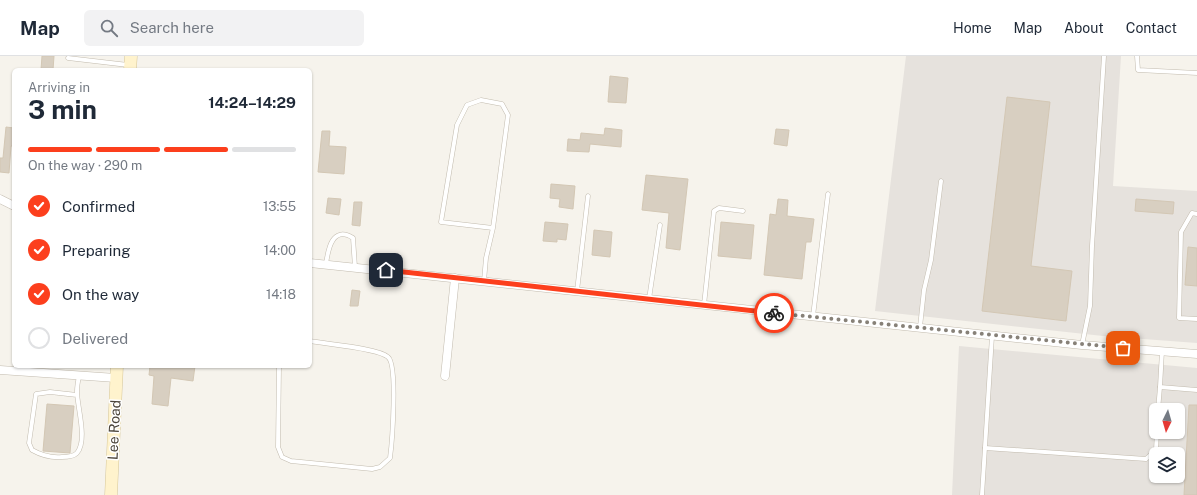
<!DOCTYPE html>
<html lang="en">
<head>
<meta charset="utf-8">
<style>
  :root { --surface:#fff; --page:#f2f2f3; --text:#1f2937; --muted:#747a83; --line:#e0e1e3; --accent:#fc3f1d }
  body { margin:0; font-family:"Public Sans",sans-serif; background:var(--page); color:var(--text); height:100vh; display:flex; flex-direction:column; font-size:15px; white-space:nowrap }
  * { box-sizing:border-box; margin:0 }
  p { font-size:13px; color:var(--muted) }
  .icon { flex:none; width:22px; height:22px; fill:none; stroke:currentColor; stroke-width:2; stroke-linecap:round; stroke-linejoin:round }
  .map { position:relative; flex:1; overflow:hidden }
  .details { position:absolute; left:12px; top:12px; width:300px; height:300px; display:flex; flex-direction:column; background:var(--surface); border-radius:6px; box-shadow:0 1px 3px #0004 }
  .details>* { flex:none }
  .needle { width:26px; rotate:185deg }
  .controls { position:absolute; left:1149px; top:347px; display:grid; gap:8px }
  .controls a { display:grid; place-items:center; width:36px; height:36px; border-radius:6px; background:var(--surface); box-shadow:0 1px 3px #0004; font-size:20px }
  .pin { position:absolute; display:grid; place-items:center; width:34px; height:34px; color:#fff; margin:-17px; border-radius:8px; box-shadow:0 2px 6px #0006 }
  .courier { position:absolute; display:grid; place-items:center; width:40px; height:40px; margin:-20px; border:3px solid #fc3f1d; border-radius:50%; background:#fff; color:#222; box-shadow:0 1px 5px #0007 }
  .summary em { font-style:normal; font-weight:700 }
  .summary div { display:flex; flex-direction:column-reverse }
  .summary { display:flex; align-items:center; justify-content:space-between; height:68px; padding:0 16px }
  h1 { font-size:26px; font-weight:700; line-height:30px }
  .bar { display:grid; grid-template-columns:repeat(4,1fr); gap:6px 4px; align-content:center; height:48px; padding:0 16px }
  .bar i { height:5px; border-radius:3px; background:var(--line) }
  .bar .active { background:var(--accent) }
  .bar p { grid-column:span 4 }
  ol { padding:0 16px; list-style:none }
  li { display:flex; align-items:center; gap:12px; height:44px }
  li p { margin-inline-start:auto }
  li .icon { padding:4px; border-radius:50%; background:var(--accent); color:#fff; stroke-width:4 }
  li:last-child { color:var(--muted) }
  li i { width:22px; height:22px; border:2px solid var(--line); border-radius:50% }
  header { display:flex; align-items:center; gap:24px; box-sizing:border-box; height:56px; padding:0 20px; background:var(--surface); border-bottom:1px solid var(--line) }
  header strong { font-size:19px }
  nav { display:flex; gap:22px; margin-inline-start:auto; font-size:14px }
  .search { width:280px; height:36px; background:var(--page); display:flex; align-items:center; gap:10px; box-sizing:border-box; padding:0 14px; border-radius:6px; color:var(--muted); font-size:15px }
  .map>svg:first-child { display:block }
  .industrial { fill:#e6e2dd; fill-rule:evenodd }
  .building { fill:#d8cfc1; stroke:#d3c7b4 }
  .lines { fill:none; stroke-linecap:round; stroke-linejoin:round }
  .lane-casing { stroke:#c2bbae; stroke-width:5 }
  .street-casing { stroke:#c2bbae; stroke-width:9 }
  .secondary-casing { stroke:#d6c79b; stroke-width:13 }
  .lane { stroke:#fff; stroke-width:4 }
  .street { stroke:#fff; stroke-width:8 }
  .secondary { stroke:#fff3cd; stroke-width:12 }
  .done { stroke:#878178; stroke-width:4; stroke-dasharray:0 7.2 }
  .route { stroke:#fc3f1d; stroke-width:5 }
  .labels { text-anchor:middle; stroke-width:3; stroke-linejoin:round; paint-order:stroke }
  .street-label { font-size:14px; fill:#4b4439; stroke:#fff }
</style>
</head>
<body>
<header>
<strong>Map</strong>
<div class="search"><svg class="icon" aria-label="search" viewBox="0 0 24 24"><circle cx="10" cy="10" r="6"/><path d="M15 15l6 6"/></svg>Search here</div>
<nav><a>Home</a><a>Map</a><a>About</a><a>Contact</a></nav>
</header>
<div class="map">
<svg width="1197" height="439" viewBox="0 0 1197 439">
  <rect width="100%" height="100%" fill="#f6f3ec"/>
  <g class="industrial">
    <path d="M906 0H1121L1113 130 1197 135V287L1103 280 875 255Z"/>
    <path d="M959 290 1197 312V439H952ZM1156 354H1178V376H1156ZM1156 398H1178V420H1156Z"/>
  </g>
  <g class="building">
    <path d="M42 0H54L53 14H41Z"/>
    <path d="M610 20 628 22 626 47 608 46Z"/>
    <path d="M1007 41 1050 46 1031 210 1072 215 1066 265 982 255Z"/>
    <path d="M6 71 14 72V90H11L9 117 0 116V102H3Z"/>
    <path d="M605 72 622 74 621 91 590 88 589 96 567 95 568 83 580 84 581 77 604 79Z"/>
    <path d="M776 73 789 74 787 90 774 88Z"/>
    <path d="M322 75H330L329 90 346 91 344 118 318 116Z"/>
    <path d="M646 119 688 123 680 194 666 192 669 157 642 154Z"/>
    <path d="M551 128 575 130 573 153 559 151 560 143 550 142Z"/>
    <path d="M328 142 341 143 339 159 326 157Z"/>
    <path d="M778 143 788 144 787 160 814 163 811 186H806L802 223 764 219 770 158 776 159Z"/>
    <path d="M1136 143 1174 146 1173 158 1135 155Z"/>
    <path d="M354 146H362L360 170 352 169Z"/>
    <path d="M545 166 568 168 566 184 557 183V186L543 185Z"/>
    <path d="M721 166 754 169 751 203 718 200Z"/>
    <path d="M594 174 612 176 610 201 592 199Z"/>
    <path d="M1188 191 1197 192V230L1185 229Z"/>
    <path d="M352 234 360 235 358 250H350Z"/>
    <path d="M150 310H195L193 325 171 322 168 350 152 348 154 320 149 319Z"/>
    <path d="M47 348 74 350 70 397 43 395Z"/>
    <path d="M1189 349H1197V439H1184Z"/>
  </g>
  <g class="lines">
    <defs>
      <g id="lane">
        <path d="M1137 0 1138 14 1197 17"/>
        <path d="M68 2 128 9"/>
        <path d="M1197 158 1192 157 1181 176 1179 262 1197 263"/>
        <path d="M326 208C328 194 332 169 353 182L355 211"/>
        <path d="M484 225 486 202 493 172 508 59 502 48 481 44 467 49 457 69 441 166 493 172"/>
        <path d="M577 235 588 140"/>
        <path d="M649 243 660 169"/>
        <path d="M704 249 714 155 719 152 743 155"/>
        <path d="M813 260 828 138"/>
        <path d="M920 271 924 234 931 204 941 125"/>
        <path d="M1082 289 1090 250 1092 190 1104 0"/>
        <path d="M1162 295 1160 331 1197 334"/>
        <path d="M279 310 278 391 282 401 291 405 372 413 380 411 390 402C392 387 398 309 388 301 378 292 325 288 310 285"/>
        <path d="M77 339 50 336 36 338 29 387 32 394C41 399 52 402 62 401 67 401 73 401 77 397 88 384 77 351 77 335 77 330 78 325 79 320"/>
        <path d="M1158 354 1160 331"/>
        <path d="M985 392 1146 403 1156 394 1157 376"/>
        <path d="M982 439 992 280"/>
      </g>
      <g id="street">
        <path d="M0 143 14 150"/>
        <path d="M310 207 1082 289 1197 298"/>
        <path d="M0 314 116 322"/>
        <path d="M445 320 455 222"/>
      </g>
      <g id="secondary">
        <path d="M130 14 131 0"/>
        <path d="M111 439 117 310"/>
      </g>
    </defs>
    <use href="#lane" class="lane-casing"/>
    <use href="#street" class="street-casing"/>
    <use href="#secondary" class="secondary-casing"/>
    <use href="#lane" class="lane"/>
    <use href="#street" class="street"/>
    <use href="#secondary" class="secondary"/>
  </g>
  <g class="lines">
    <path class="done" d="M774 257 1123 292"/>
    <path class="route" d="M386 214 774 257"/>
  </g>
  <g class="labels">
    <g class="street-label">
      <text transform="translate(114 374) rotate(-87)" y="5">Lee Road</text>
    </g>
  </g>
</svg>
<div class="controls">
<a><svg class="needle" viewBox="-14 -14 28 28"><path d="M0-13l5 13h-10z" fill="#e53935"/><path d="M0 13l5-13h-10z" fill="#747a83"/></svg></a>
<a><svg class="icon" aria-label="layers" viewBox="0 0 24 24"><path d="M12 4l9 5-9 5-9-5zM3 14l9 5 9-5"/></svg></a>
</div>
<div class="pin" style="left:1123px;top:292px;background:#ea580c"><svg class="icon" aria-label="bag" viewBox="0 0 24 24"><path d="M5 8h14l-1 12H6zM9 8a3 3 0 0 1 6 0"/></svg></div>
<div class="pin" style="left:386px;top:214px;background:#1f2937"><svg class="icon" aria-label="home" viewBox="0 0 24 24"><path d="M3 11l9-7 9 7M6 9v11h12V9"/></svg></div>
<div class="courier" style="left:774px;top:257px"><svg class="icon" aria-label="bike" viewBox="0 0 24 24"><circle cx="6" cy="16" r="4"/><circle cx="18" cy="16" r="4"/><path d="M6 16l4-8h5l3 8M10 8l3 8H6M13 5h3"/></svg></div>
<section class="details">
<div class="summary"><div><h1>3 min</h1><p>Arriving in</p></div><em>14:24–14:29</em></div>
<div class="bar"><i class="active"></i><i class="active"></i><i class="active"></i><i></i><p>On the way · 290 m</p></div>
<ol>
<li><svg class="icon" aria-label="check" viewBox="0 0 24 24"><path d="M5 12l5 5 9-10"/></svg>Confirmed<p>13:55</p></li>
<li><svg class="icon" aria-label="check" viewBox="0 0 24 24"><path d="M5 12l5 5 9-10"/></svg>Preparing<p>14:00</p></li>
<li><svg class="icon" aria-label="check" viewBox="0 0 24 24"><path d="M5 12l5 5 9-10"/></svg>On the way<p>14:18</p></li>
<li><i></i>Delivered</li>
</ol>
</section>
</div>
</body>
</html>
